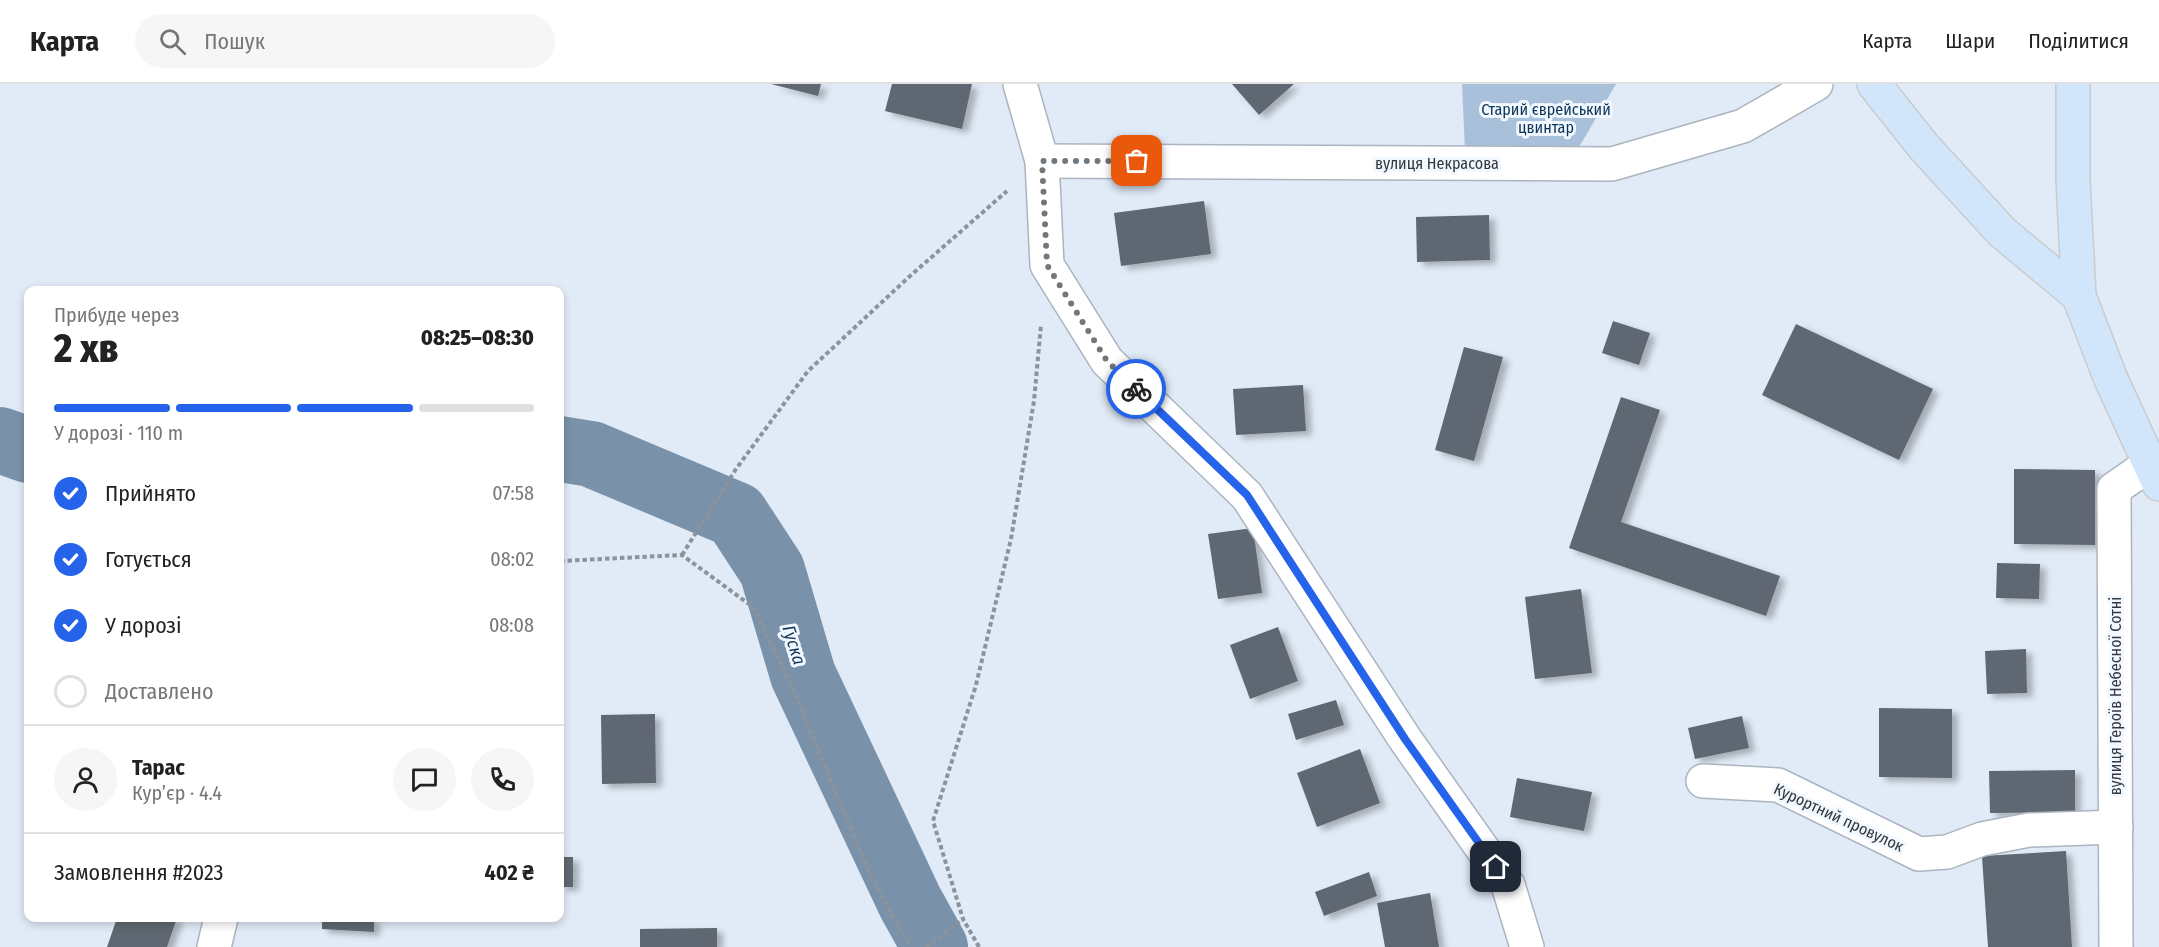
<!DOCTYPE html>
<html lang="uk">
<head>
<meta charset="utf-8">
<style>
  :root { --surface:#fff; --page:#f6f6f6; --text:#222; --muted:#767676; --line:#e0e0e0; --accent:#2563eb }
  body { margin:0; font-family:"Fira Sans Condensed",sans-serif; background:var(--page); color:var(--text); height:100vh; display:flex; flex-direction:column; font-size:22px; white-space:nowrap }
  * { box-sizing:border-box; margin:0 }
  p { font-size:20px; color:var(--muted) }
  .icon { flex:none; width:33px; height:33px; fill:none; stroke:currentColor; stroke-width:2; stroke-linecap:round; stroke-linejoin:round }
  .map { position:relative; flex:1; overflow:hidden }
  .panel { position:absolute; left:24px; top:202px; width:540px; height:636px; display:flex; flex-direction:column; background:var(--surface); border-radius:12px; box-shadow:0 3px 9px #0003 }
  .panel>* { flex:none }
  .pin { position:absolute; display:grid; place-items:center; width:51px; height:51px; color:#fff; margin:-26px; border-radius:12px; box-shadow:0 3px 9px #0006 }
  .courier { position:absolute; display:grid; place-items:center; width:60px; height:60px; margin:-30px; border:4px solid #2563eb; border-radius:50%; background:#fff; color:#222; box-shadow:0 2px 8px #0007 }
  .head em { font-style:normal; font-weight:800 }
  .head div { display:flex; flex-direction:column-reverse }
  .head { display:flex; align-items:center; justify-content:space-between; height:102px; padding:0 30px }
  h1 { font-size:39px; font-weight:800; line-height:45px }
  .bar { display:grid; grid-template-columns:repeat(4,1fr); gap:9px 6px; align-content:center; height:72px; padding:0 30px }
  .bar i { height:8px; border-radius:4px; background:var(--line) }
  .bar .on { background:var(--accent) }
  .bar p { grid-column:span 4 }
  .line { display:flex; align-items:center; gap:15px; padding:0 30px; border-top:2px solid var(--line) }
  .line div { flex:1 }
  .round { display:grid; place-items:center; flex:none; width:63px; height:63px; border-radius:32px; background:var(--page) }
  ol { padding:0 30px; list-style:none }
  li { display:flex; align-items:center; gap:18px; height:66px }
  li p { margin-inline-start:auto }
  li .icon { padding:6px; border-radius:50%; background:var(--accent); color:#fff; stroke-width:4 }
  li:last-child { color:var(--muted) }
  li i { width:33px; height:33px; border:3px solid var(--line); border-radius:50% }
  header { display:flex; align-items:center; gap:36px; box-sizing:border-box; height:84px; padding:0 30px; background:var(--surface); border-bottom:2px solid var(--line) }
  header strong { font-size:28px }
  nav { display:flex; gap:33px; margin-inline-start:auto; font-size:21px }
  .search { width:420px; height:54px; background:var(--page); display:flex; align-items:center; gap:15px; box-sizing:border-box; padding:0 21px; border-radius:33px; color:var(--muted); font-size:22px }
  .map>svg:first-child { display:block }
  .green { fill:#a8c0d9 }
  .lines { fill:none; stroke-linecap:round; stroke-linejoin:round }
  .river { stroke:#7a91aa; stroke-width:66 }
  .building { fill:#5f6872; filter:url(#shadow) }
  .minor-casing { stroke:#abb5bf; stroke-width:36 }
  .major-casing { stroke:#cacbcc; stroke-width:36 }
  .path { stroke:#8b939b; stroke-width:4; stroke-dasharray:4.5 3; stroke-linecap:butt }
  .minor { stroke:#fff; stroke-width:33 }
  .major { stroke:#d2e6fb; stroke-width:33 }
  .done { stroke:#70777d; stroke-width:6; stroke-dasharray:0 10.8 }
  .route { stroke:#2563eb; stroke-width:8 }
  .labels { text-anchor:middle; stroke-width:6; stroke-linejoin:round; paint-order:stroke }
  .park-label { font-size:16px; fill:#0d3457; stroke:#f2f8ff }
  .street-label { font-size:16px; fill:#33383c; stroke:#f2f8ff }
  .water-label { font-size:18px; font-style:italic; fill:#10375a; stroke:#f2f8ff }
</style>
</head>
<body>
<header>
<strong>Карта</strong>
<div class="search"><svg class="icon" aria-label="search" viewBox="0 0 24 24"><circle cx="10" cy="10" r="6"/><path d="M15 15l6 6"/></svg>Пошук</div>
<nav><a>Карта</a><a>Шари</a><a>Поділитися</a></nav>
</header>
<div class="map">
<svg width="2159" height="863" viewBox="0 0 2159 863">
  <defs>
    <filter id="shadow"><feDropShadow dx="6" dy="4" stdDeviation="3" flood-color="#0004"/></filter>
  </defs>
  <rect width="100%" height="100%" fill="#e1ebf7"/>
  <path class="green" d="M1462 0H1616L1575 70 1465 67Z"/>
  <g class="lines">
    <g class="river">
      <path d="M0 356 28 366"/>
      <path d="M560 365 591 370 736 431 772 486 803 591 910 818 935 863"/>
    </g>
  </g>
  <g class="building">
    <path d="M771 0H821L818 12Z"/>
    <path d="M892 0H972L962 45 885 27Z"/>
    <path d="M1232 0H1294L1259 31Z"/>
    <path d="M1204 117 1211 170 1121 182 1114 129Z"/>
    <path d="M1489 131 1490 176 1417 178 1416 133Z"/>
    <path d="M1613 237 1650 249 1639 281 1602 269Z"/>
    <path d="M1796 240 1933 305 1899 376 1762 311Z"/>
    <path d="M1464 263 1503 273 1474 377 1435 366Z"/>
    <path d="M1303 301 1306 347 1236 351 1233 305Z"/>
    <path d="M1621 313 1660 326 1621 438 1780 492 1766 532 1569 464Z"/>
    <path d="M2014 385 2095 386V461L2014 460Z"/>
    <path d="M1253 444 1262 509 1218 515 1208 450Z"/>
    <path d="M1997 479 2040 480 2039 515 1996 514Z"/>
    <path d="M1581 505 1592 589 1535 595 1525 513Z"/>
    <path d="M1278 543 1298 597 1250 615 1230 561Z"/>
    <path d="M2026 565 2027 609 1987 610 1985 567Z"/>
    <path d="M1336 616 1344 641 1296 656 1288 630Z"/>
    <path d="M1879 624 1952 625V694L1879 693Z"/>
    <path d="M655 630 656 699 602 700 601 631Z"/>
    <path d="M1742 632 1749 664 1695 675 1688 644Z"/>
    <path d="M1360 665 1380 719 1317 743 1297 689Z"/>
    <path d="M2075 686V728L1990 729 1989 687Z"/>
    <path d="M1517 694 1592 708 1584 747 1510 733Z"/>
    <path d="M2066 767 2072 863H1988L1982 772Z"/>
    <rect x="560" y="773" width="13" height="30"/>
    <path d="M1369 788 1377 812 1324 832 1315 808Z"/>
    <path d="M1430 809 1439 863H1385L1377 819Z"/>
    <path d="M117 834H177L167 863H107Z"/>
    <path d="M322 834H374V848L322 845Z"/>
    <path d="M717 844V863H640V845Z"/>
  </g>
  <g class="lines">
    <defs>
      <g id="minor">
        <path d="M1020 0 1042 77 1047 181 1107 277 1247 412 1405 655 1508 801 1527 863"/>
        <path d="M1042 77 1612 80 1743 42 1816 0"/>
        <path d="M1703 697 1778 701 1919 770 1947 768 1982 755 2029 746 2116 743"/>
        <path d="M214 863 221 834"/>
        <path d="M2116 863 2114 405 2150 380"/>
      </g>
      <g id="major">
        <path d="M1874 0 1924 63 2002 148 2079 212"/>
        <path d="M2073 0V96L2079 212 2110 293 2159 400"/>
      </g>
    </defs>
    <use href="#minor" class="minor-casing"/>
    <use href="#major" class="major-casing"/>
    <g class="path">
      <path d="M682 471 736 385 808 287 910 192 1007 107"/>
      <path d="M560 477 682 471 753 523 793 605 869 788 910 863"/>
      <path d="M926 863 963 835"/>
      <path d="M979 863 963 835 933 737 976 601 1011 455 1034 317 1041 241"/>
    </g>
    <use href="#minor" class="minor"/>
    <use href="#major" class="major"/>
  </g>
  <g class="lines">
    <path class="done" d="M1136 305 1107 277 1047 181 1042 77H1137"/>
    <path class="route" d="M1136 305 1247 411 1405 655 1496 783"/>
  </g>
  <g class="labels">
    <g class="park-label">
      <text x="1546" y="31">Старий єврейський<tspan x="1546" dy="18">цвинтар</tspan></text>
    </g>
    <g class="street-label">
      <text x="1437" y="85">вулиця Некрасова</text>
      <text transform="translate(2115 612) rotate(-90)" y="6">вулиця Героїв Небесної Сотні</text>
      <text transform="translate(1839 733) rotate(25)" y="6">Курортний провулок</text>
    </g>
    <g class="water-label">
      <text transform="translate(794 561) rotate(73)" y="6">Гуска</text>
    </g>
  </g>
</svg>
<div class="pin" style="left:1137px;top:77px;background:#ea580c"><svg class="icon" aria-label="bag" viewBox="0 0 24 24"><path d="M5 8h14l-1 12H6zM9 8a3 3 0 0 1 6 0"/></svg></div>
<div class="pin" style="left:1496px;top:783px;background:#1f2937"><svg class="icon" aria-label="home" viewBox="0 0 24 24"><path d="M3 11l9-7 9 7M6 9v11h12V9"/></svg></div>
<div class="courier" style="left:1136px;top:305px"><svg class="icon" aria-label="bike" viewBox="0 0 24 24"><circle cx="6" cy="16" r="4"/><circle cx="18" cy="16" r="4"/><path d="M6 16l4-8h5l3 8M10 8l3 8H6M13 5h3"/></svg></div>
<section class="panel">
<div class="head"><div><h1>2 хв</h1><p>Прибуде через</p></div><em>08:25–08:30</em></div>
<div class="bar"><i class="on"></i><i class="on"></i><i class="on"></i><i></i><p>У дорозі · 110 m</p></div>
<ol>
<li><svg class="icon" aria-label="check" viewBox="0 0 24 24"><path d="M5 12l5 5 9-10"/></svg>Прийнято<p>07:58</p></li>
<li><svg class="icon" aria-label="check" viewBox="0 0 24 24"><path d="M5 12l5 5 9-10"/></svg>Готується<p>08:02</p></li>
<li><svg class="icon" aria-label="check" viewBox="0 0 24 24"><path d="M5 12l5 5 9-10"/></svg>У дорозі<p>08:08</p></li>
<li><i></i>Доставлено</li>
</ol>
<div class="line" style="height:108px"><a class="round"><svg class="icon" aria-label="person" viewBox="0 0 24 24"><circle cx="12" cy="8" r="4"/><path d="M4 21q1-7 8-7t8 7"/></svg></a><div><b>Тарас</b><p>Кур’єр · 4.4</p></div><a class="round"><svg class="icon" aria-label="chat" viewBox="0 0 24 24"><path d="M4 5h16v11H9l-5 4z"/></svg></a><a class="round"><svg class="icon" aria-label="phone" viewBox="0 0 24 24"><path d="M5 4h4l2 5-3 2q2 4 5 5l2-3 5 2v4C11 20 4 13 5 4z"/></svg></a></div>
<div class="line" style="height:78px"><div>Замовлення #2023</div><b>402 ₴</b></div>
</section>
</div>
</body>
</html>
